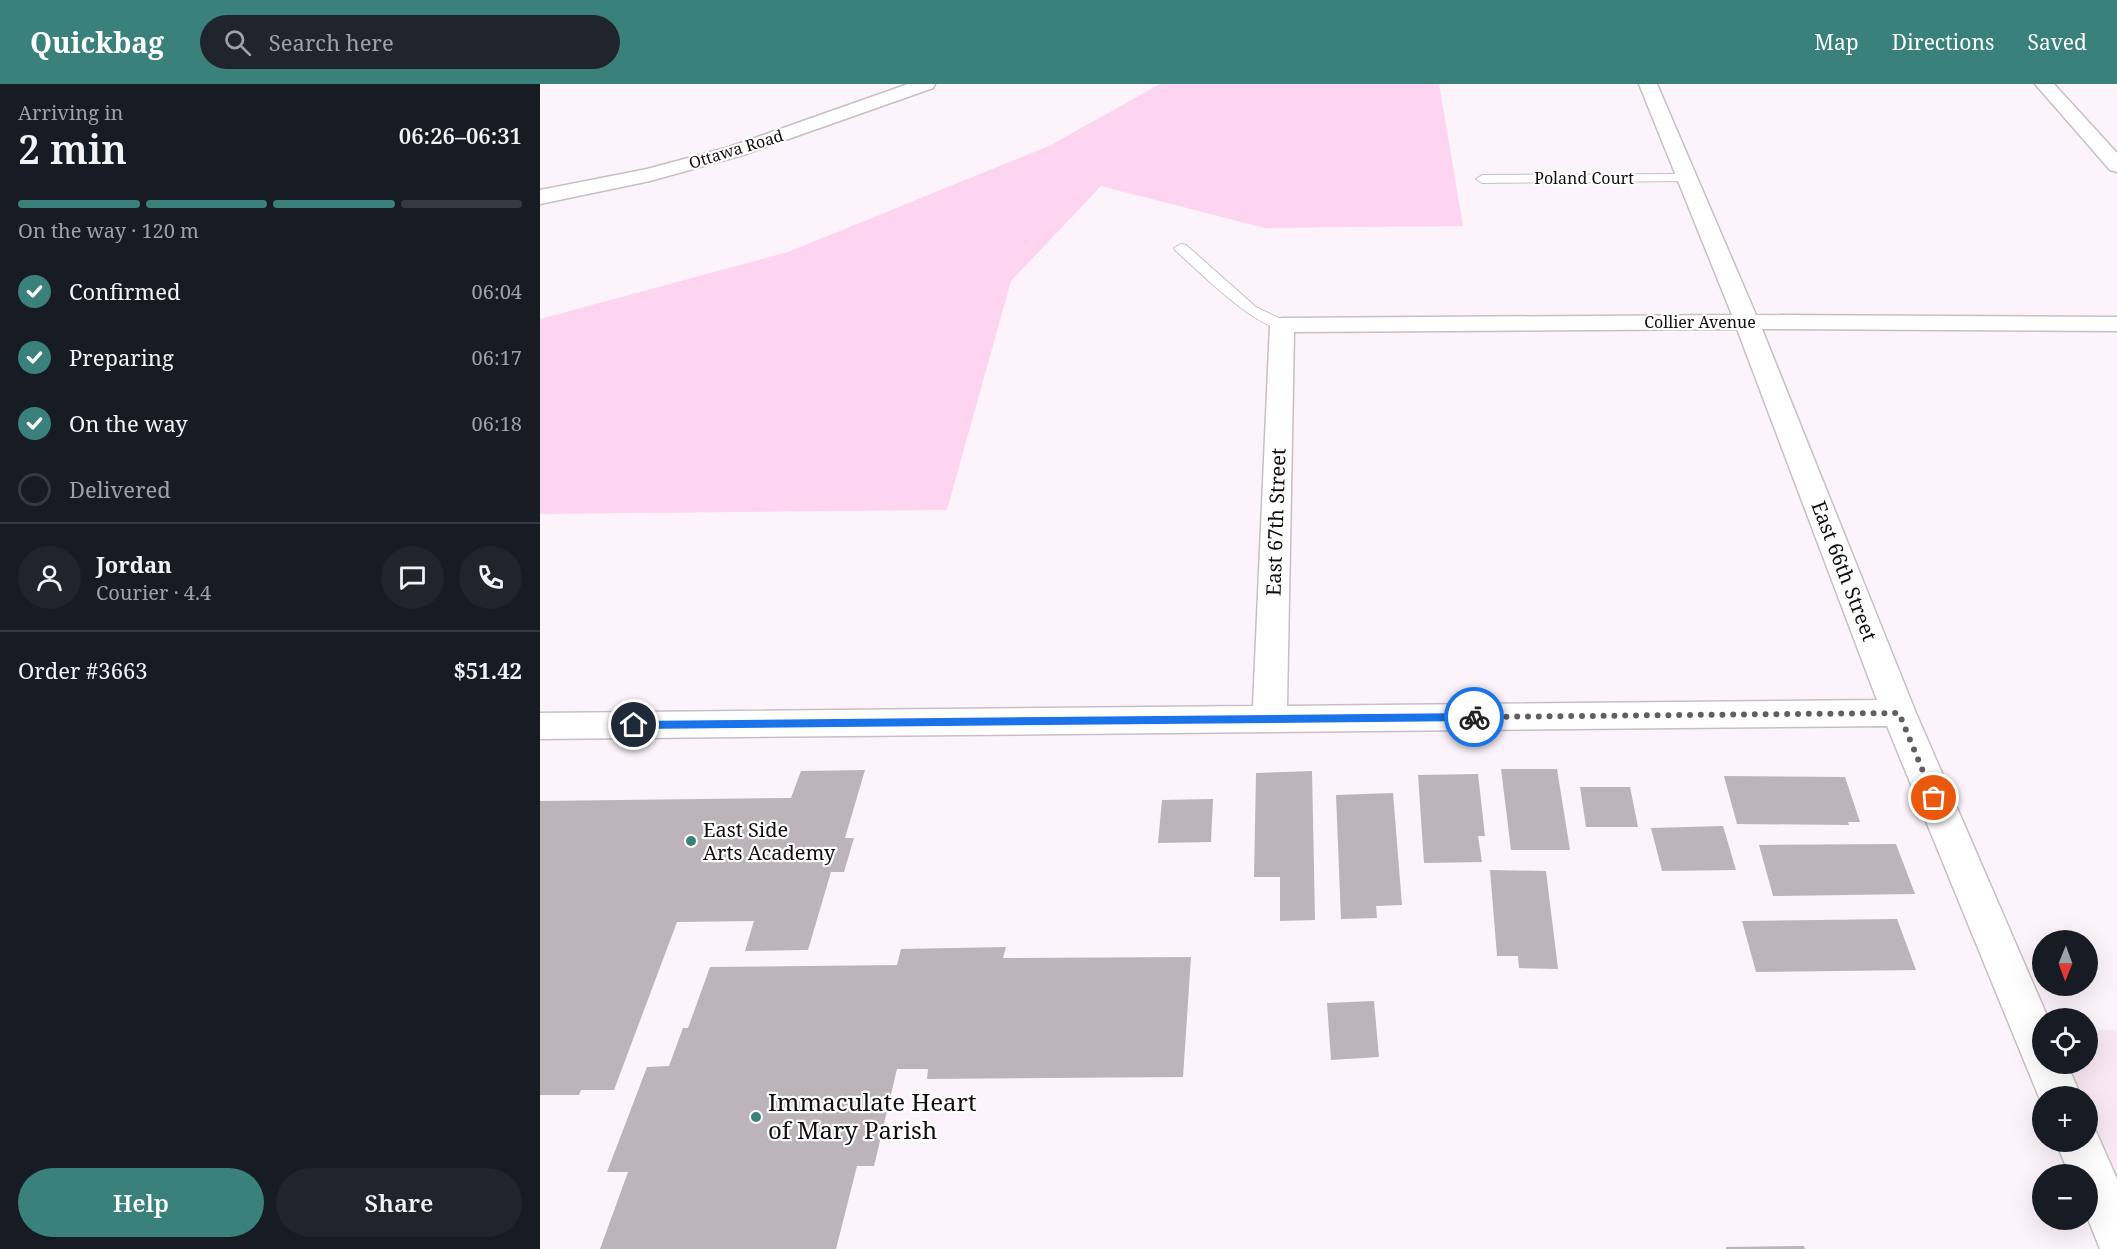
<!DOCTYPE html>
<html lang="en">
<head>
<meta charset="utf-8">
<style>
  :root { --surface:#171b24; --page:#20242c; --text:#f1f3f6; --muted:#9ea1a6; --line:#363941; --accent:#39817a }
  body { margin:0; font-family:"Noto Serif",serif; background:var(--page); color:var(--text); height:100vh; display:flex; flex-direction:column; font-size:22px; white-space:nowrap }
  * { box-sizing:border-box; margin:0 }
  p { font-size:20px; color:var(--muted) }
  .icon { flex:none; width:33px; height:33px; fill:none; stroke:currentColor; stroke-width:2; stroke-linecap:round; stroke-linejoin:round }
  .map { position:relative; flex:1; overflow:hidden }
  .details { display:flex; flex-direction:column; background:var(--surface); width:540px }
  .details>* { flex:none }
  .needle { width:39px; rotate:181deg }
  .fabs { position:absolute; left:1492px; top:846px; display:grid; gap:12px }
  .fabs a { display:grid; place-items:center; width:66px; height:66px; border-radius:50%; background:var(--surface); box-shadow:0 6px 24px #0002; font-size:30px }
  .pin { position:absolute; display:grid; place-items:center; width:51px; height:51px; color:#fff; margin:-26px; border:3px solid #fff; border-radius:50%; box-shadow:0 2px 6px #0007 }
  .courier { position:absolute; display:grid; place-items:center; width:60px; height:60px; margin:-30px; border:4px solid #1a73e8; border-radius:50%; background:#fff; color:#222; box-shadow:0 2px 8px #0007 }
  .overview em { font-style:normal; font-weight:600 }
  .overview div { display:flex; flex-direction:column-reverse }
  .overview { display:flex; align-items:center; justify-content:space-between; height:102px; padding:0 18px }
  h1 { font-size:39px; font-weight:600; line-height:45px }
  .bar { display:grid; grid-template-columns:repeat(4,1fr); gap:9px 6px; align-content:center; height:72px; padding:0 18px }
  .bar i { height:8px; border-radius:4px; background:var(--line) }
  .bar .active { background:var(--accent) }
  .bar p { grid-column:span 4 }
  .line { display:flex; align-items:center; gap:15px; padding:0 18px; border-top:2px solid var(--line) }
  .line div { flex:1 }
  .round { display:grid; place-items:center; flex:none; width:63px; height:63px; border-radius:32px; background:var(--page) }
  ol { padding:0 18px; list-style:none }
  li { display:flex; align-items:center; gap:18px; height:66px }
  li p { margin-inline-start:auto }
  li .icon { padding:6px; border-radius:50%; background:var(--accent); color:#fff; stroke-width:4 }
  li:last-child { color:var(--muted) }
  li i { width:33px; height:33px; border:3px solid var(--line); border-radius:50% }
  .button { display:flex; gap:12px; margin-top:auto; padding:12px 18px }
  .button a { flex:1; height:69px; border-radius:36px; background:var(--accent); color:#fff; font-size:24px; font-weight:600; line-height:69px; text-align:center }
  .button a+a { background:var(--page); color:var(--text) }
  header { display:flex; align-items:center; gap:36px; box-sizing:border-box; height:84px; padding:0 30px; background:var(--accent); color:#fff }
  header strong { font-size:28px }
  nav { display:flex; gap:33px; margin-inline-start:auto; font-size:21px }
  .search { width:420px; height:54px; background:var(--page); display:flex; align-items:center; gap:15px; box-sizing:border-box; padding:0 21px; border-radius:33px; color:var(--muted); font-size:22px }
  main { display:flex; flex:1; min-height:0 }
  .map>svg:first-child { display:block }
  .built { fill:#f8e8f3 }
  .green { fill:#fed5f1 }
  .building { fill:#bcb4b9 }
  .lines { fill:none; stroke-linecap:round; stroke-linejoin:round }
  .lane-casing { stroke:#c7bfc4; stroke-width:2 }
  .street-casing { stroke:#c7bfc4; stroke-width:3 }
  .lane { fill:#fff; fill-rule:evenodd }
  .street { fill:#fff; fill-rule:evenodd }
  .route { fill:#1a73e8 }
  .done { stroke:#625e61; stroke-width:6; stroke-dasharray:0 10.8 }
  .poi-dot { fill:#39817a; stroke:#fff; stroke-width:2 }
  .labels { text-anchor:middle; stroke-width:4.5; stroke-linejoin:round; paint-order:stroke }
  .far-street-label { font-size:16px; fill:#0f0d0e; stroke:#fff }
  .street-label { font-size:20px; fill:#0f0d0e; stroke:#fff }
  .poi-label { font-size:20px; fill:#0f0d0e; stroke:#fff; text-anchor:start }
  .near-poi-label { font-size:24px; fill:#0f0d0e; stroke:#fff; text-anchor:start }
</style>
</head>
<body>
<header>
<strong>Quickbag</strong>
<div class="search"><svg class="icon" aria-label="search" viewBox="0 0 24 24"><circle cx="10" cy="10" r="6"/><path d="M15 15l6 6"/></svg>Search here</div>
<nav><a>Map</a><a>Directions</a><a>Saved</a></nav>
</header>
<main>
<section class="details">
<div class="overview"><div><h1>2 min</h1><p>Arriving in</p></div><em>06:26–06:31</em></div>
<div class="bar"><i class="active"></i><i class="active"></i><i class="active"></i><i></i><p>On the way · 120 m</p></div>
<ol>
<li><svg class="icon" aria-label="check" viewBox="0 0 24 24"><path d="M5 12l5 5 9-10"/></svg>Confirmed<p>06:04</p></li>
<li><svg class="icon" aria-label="check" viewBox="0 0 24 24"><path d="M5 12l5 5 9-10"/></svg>Preparing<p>06:17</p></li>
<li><svg class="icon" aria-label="check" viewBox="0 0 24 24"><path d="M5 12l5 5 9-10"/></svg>On the way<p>06:18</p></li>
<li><i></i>Delivered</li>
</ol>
<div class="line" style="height:108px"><a class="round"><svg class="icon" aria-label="person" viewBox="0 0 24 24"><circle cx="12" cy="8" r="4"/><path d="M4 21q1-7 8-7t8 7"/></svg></a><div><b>Jordan</b><p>Courier · 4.4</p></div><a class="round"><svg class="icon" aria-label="chat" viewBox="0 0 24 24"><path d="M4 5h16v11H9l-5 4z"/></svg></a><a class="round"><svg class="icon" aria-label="phone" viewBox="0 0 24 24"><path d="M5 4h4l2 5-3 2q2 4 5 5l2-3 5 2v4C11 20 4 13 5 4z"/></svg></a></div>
<div class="line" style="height:78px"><div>Order #3663</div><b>$51.42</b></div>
<div class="button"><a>Help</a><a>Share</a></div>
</section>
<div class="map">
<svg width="1577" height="1165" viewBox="0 0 1577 1165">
  <rect width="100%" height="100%" fill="#fcf4fa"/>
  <path class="built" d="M1548 946H1577V1149L1538 1058H1548V1012H1520L1506 980H1548Z"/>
  <path class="green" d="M620 0H899L923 142 725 144 561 102 471 197 407 426 0 430V235L248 168 509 62Z"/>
  <g class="building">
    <path d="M961 685H1017L1030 766H971Z"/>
    <path d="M325 686 305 754H314L304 788H291L268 866 205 867 214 837 137 838 74 1006H41L39 1011H0V717L251 714 261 687Z"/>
    <path d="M772 687 775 836 740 837V793H714L716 689Z"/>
    <path d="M938 690 945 752H938L942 778 884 779 878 691Z"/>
    <path d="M1184 692 1305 693 1320 738H1308L1309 741 1197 740Z"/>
    <path d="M1040 703H1090L1098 743H1046Z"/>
    <path d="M853 709 862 821 836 822 837 834 801 835 796 711Z"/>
    <path d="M673 715 671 758 618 759 622 716Z"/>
    <path d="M1183 742 1196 786 1122 787 1111 744Z"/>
    <path d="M1356 760 1375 810 1233 812 1219 761Z"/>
    <path d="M950 786 1006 787 1018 885 979 884 978 872H957Z"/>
    <path d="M1357 835 1376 886 1216 888 1202 837Z"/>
    <path d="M466 863 463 874 651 873 643 993 387 995 388 985H357L334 1082H317L296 1165H60L88 1088H67L107 983 129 982 143 944H148L170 883 357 881 361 865Z"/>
    <path d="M834 917 839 973 791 976 787 919Z"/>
    <path d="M1264 1162 1265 1165H1186V1163Z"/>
  </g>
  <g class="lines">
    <defs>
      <g id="lane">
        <path d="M1146 90 1150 91 1152 94 1150 97 942 99 936 95 942 91Z"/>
        <path d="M641 160 646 161 716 223 747 238 749 241 747 244C721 251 657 185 636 167L634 164Z"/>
      </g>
      <g id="street">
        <path d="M368 0H395L393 4 203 71 110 97 0 120V106L107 85 189 63Z"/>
        <path d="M1099 0H1117L1216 231 1577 233V247L1222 245 1376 629 1508 934H1503V980H1527L1541 1012H1503V1023L1347 642 0 655V629L713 622 730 241 733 236 742 234 1192 231ZM1197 245 1337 616 747 622 754 248Z"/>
        <path d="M1495 0H1514L1577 69V88L1570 86Z"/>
        <path d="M1548 1040 1554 1043 1577 1095V1165H1560L1548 1135V1090H1529L1516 1058H1548Z"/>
      </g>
    </defs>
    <use href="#lane" class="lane-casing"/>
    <use href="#street" class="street-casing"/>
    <use href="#lane" class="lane"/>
    <use href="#street" class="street"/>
  </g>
  <path class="route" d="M934 629 939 633 934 637 94 645 89 641 94 637Z"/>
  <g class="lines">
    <path class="done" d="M934 633 1359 629 1394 714"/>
  </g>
  <g class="poi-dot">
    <circle cx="151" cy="757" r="6"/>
    <circle cx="216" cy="1033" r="6"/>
  </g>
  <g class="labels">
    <g class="far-street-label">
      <text transform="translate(196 65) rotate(-17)" y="6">Ottawa Road</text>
      <text x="1044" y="100">Poland Court</text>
      <text x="1160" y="244">Collier Avenue</text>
    </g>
    <g class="street-label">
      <text transform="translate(736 438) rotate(-88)" y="7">East 67th Street</text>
      <text transform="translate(1304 487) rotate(69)" y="7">East 66th Street</text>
    </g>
    <g class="poi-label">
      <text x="163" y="753">East Side<tspan x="163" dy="23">Arts Academy</tspan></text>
    </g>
    <g class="near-poi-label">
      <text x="228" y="1027">Immaculate Heart<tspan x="228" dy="28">of Mary Parish</tspan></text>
    </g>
  </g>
</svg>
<div class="fabs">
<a><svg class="needle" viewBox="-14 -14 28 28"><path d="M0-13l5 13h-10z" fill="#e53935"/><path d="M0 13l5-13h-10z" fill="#9ea1a6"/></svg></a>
<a><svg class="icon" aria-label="locate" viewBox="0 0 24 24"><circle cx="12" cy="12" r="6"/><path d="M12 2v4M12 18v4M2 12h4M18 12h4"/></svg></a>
<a>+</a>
<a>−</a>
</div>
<div class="pin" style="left:1394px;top:714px;background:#ea580c"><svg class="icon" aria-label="bag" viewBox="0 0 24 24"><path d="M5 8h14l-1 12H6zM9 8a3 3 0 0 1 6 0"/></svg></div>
<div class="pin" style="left:94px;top:641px;background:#1f2937"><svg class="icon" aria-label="home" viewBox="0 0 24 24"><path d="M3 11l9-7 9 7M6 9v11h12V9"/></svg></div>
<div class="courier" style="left:934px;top:633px"><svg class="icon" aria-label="bike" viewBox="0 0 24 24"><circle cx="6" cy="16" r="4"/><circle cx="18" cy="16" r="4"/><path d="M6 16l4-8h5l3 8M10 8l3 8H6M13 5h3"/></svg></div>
</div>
</main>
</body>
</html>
